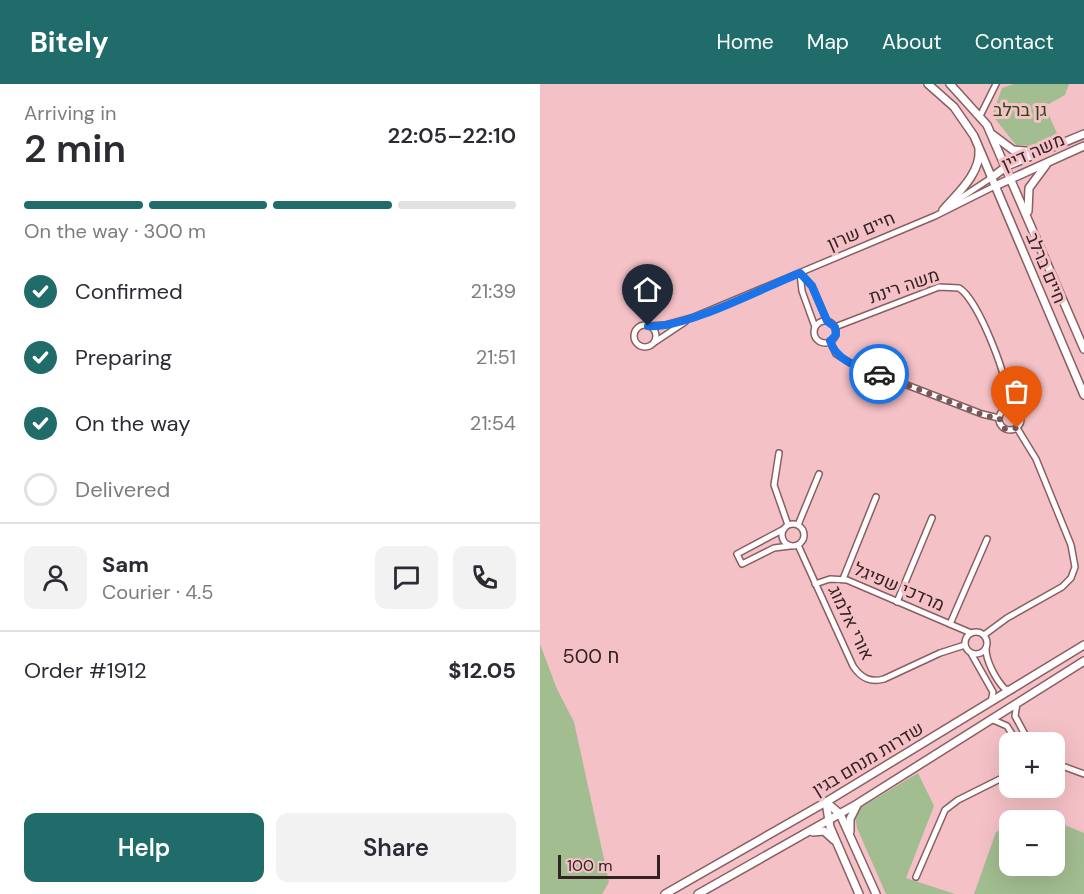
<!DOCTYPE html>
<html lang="en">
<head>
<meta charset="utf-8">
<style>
  :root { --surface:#fff; --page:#f2f2f3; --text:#2b2b33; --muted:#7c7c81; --line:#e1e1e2; --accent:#206c6a }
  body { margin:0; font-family:"DM Sans",Heebo,sans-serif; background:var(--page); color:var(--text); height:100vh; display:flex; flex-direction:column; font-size:22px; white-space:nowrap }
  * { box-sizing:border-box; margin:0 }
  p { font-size:20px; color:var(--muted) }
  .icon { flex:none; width:33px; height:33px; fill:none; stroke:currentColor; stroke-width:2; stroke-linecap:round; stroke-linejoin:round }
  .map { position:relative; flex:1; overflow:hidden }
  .drawer { display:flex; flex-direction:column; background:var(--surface); width:540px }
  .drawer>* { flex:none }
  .tools { position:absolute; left:459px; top:648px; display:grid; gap:12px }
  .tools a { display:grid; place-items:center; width:66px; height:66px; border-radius:12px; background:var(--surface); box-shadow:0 6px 24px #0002; font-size:30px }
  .scale { position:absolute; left:18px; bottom:15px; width:102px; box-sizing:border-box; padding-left:6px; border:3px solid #342123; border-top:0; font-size:16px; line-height:21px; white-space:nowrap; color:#342123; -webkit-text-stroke:4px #f4c1c6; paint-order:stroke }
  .pin { position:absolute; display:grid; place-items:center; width:51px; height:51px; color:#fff; margin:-62px -26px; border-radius:50% 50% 50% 0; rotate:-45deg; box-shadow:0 0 6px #0007 }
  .pin .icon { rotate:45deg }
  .courier { position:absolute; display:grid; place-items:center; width:60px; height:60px; margin:-30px; border:4px solid #1a73e8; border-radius:50%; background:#fff; color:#222; box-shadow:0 2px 8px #0007 }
  .summary em { font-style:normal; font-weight:600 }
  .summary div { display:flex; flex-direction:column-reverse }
  .summary { display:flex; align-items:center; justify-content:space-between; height:102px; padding:0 24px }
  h1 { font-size:39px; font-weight:600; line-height:45px }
  .bar { display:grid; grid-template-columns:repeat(4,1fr); gap:9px 6px; align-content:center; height:72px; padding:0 24px }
  .bar i { height:8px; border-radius:4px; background:var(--line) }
  .bar .current { background:var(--accent) }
  .bar p { grid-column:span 4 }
  .line { display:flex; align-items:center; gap:15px; padding:0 24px; border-top:2px solid var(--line) }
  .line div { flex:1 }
  .round { display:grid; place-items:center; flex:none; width:63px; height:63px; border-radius:12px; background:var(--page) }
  ol { padding:0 24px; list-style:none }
  li { display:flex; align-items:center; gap:18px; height:66px }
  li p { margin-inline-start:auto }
  li .icon { padding:6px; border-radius:50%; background:var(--accent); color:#fff; stroke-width:4 }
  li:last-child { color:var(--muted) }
  li i { width:33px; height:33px; border:3px solid var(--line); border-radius:50% }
  .primary-button { display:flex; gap:12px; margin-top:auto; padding:12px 24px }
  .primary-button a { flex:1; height:69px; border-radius:12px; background:var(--accent); color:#fff; font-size:24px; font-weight:600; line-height:69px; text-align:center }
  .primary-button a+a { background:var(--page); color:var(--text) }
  header { display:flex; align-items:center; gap:36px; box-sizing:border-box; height:84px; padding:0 30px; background:var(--accent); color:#fff }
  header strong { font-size:28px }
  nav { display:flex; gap:33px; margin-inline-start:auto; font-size:21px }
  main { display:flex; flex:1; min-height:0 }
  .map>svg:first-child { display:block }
  .green { fill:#a2bd90 }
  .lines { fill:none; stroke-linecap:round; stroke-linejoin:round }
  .minor-casing { stroke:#8a5e62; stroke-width:8 }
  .tertiary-casing { stroke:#8a5e62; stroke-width:10 }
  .minor { stroke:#fff; stroke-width:5 }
  .tertiary { stroke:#fff; stroke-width:7 }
  .done { stroke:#77595c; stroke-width:6; stroke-dasharray:0 10.8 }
  .route { stroke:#1a73e8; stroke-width:8 }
  .labels { text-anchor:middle; stroke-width:6; stroke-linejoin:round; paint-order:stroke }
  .park-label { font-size:18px; fill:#2b4514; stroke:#f4c1c6 }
  .street-label { font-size:18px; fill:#342123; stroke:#f4c1c6 }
  .neighbourhood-label { font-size:20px; fill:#342123; stroke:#f4c1c6 }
</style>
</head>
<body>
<header>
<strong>Bitely</strong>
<nav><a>Home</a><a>Map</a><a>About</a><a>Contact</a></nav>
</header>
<main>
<section class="drawer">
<div class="summary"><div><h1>2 min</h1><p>Arriving in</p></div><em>22:05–22:10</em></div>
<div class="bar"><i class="current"></i><i class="current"></i><i class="current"></i><i></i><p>On the way · 300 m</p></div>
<ol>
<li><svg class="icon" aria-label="check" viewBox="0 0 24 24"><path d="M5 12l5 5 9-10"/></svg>Confirmed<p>21:39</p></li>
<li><svg class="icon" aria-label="check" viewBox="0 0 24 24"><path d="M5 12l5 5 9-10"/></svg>Preparing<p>21:51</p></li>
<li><svg class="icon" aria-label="check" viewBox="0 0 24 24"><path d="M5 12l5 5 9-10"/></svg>On the way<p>21:54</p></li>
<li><i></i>Delivered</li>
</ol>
<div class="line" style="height:108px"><a class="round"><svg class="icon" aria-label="person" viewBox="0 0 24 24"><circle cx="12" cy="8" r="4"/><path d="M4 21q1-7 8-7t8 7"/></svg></a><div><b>Sam</b><p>Courier · 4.5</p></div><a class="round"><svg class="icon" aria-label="chat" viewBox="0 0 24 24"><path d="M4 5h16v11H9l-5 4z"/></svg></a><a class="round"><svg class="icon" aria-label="phone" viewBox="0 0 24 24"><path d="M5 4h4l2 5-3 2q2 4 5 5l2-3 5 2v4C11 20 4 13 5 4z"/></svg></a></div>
<div class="line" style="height:78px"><div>Order #1912</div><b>$12.05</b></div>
<div class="primary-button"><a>Help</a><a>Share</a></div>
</section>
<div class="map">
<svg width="544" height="810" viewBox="0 0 544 810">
  <rect width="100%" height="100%" fill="#f4c1c6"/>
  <g class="green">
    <path d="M474 0H529L525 11 505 22 519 54 493 62 476 61 452 31 462 4Z"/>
    <path d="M0 560 17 605 34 638 69 798 62 810H0Z"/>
    <path d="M378 689 394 722 366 794 415 810H346L317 744 315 733 320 724Z"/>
    <path d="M515 737 544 749V810H434L456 748 469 741 470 782H514Z"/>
  </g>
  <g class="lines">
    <defs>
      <g id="minor">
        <path d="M440 32 456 0"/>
        <path d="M410 121 451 94"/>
        <path d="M260 189 262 207 275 243"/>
        <path d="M260 189 272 202 287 237"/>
        <circle cx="285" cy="248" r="11"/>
        <circle cx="105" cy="252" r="11"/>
        <path d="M108 242 125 241 154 233 395 132 455 102"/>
        <path d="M295 243 399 203 419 204C439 216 471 301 470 324"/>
        <path d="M290 257 296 270 310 279 442 330 459 334"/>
        <path d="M115 258 145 238"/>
        <circle cx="470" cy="335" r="11"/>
        <path d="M239 369 234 401 248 441"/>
        <circle cx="253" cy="451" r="11"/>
        <path d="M258 441 279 390"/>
        <path d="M244 445 197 470 202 480 234 464 250 462"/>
        <path d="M258 461 313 582C321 594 330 599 344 595L400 569 425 561"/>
        <path d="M303 495 336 413"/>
        <path d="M275 500 290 495 307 496 431 549"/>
        <path d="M357 518 392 434"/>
        <path d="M410 540 447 455"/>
        <circle cx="436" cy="559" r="11"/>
        <path d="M444 551 467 534 522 503 531 494 535 483 531 461 496 375 477 344"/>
        <path d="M446 565C446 577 456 596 465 605L472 606"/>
        <path d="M432 571 453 608 451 618"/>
        <path d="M477 619 475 632 489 658"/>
        <path d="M451 635 467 642 477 658"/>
        <path d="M514 679 544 690"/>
        <path d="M376 793 405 726 418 716 470 690"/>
      </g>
      <g id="tertiary">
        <path d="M388 0 414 23 434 52 544 311"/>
        <path d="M410 0 447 41 544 265"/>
        <path d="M453 51 473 66 496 68"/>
        <path d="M451 94 467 82 544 50"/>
        <path d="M455 102 544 62"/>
        <path d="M403 126C417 110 441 89 439 66"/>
        <path d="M488 127 489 104 506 81"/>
        <path d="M286 718 300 730 336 810"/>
        <path d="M286 718 290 743 319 810"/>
        <path d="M310 747V735L317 721"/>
        <path d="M273 748 284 747 294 756"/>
        <path d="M125 810 286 718 544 561"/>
        <path d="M158 810 317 720 544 577"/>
      </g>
    </defs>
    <use href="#minor" class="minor-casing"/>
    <use href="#tertiary" class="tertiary-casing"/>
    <use href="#minor" class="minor"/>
    <use href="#tertiary" class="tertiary"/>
  </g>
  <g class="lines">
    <path class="done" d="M339 290 446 332 459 334 465 345 477 344"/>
    <path class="route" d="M108 242C143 246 225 203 260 189L272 202 287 237 295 243 296 251 290 257C297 278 320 283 339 290"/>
  </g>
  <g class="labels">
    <g class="park-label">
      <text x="480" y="32">גן ברלב</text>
    </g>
    <g class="street-label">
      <text transform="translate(493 68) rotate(-24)" y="6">משה דיין</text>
      <text transform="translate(321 147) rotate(-23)" y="6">חיים שרון</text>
      <text transform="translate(506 184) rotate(67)" y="6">חיים ברלב</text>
      <text transform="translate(364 202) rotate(-19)" y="6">משה רינת</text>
      <text transform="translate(359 503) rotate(23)" y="6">מרדכי שפיגל</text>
      <text transform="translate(311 539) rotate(64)" y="6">אורי אלמוג</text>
      <text transform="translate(328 675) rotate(-31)" y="6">שדרות מנחם בגין</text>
    </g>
    <g class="neighbourhood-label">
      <text x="51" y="579">ח 500</text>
    </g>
  </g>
</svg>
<div class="tools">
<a>+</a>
<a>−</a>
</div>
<div class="scale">100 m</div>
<div class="pin" style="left:477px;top:344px;background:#ea580c"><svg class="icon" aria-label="bag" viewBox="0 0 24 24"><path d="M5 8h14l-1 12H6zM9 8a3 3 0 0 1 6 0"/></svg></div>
<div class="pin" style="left:108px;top:242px;background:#1f2937"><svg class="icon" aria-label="home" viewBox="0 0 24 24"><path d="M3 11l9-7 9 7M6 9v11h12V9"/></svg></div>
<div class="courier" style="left:339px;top:290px"><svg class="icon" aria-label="car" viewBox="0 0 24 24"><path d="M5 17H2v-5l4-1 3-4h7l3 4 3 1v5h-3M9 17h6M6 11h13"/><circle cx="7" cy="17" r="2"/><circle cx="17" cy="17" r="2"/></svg></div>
</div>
</main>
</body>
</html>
